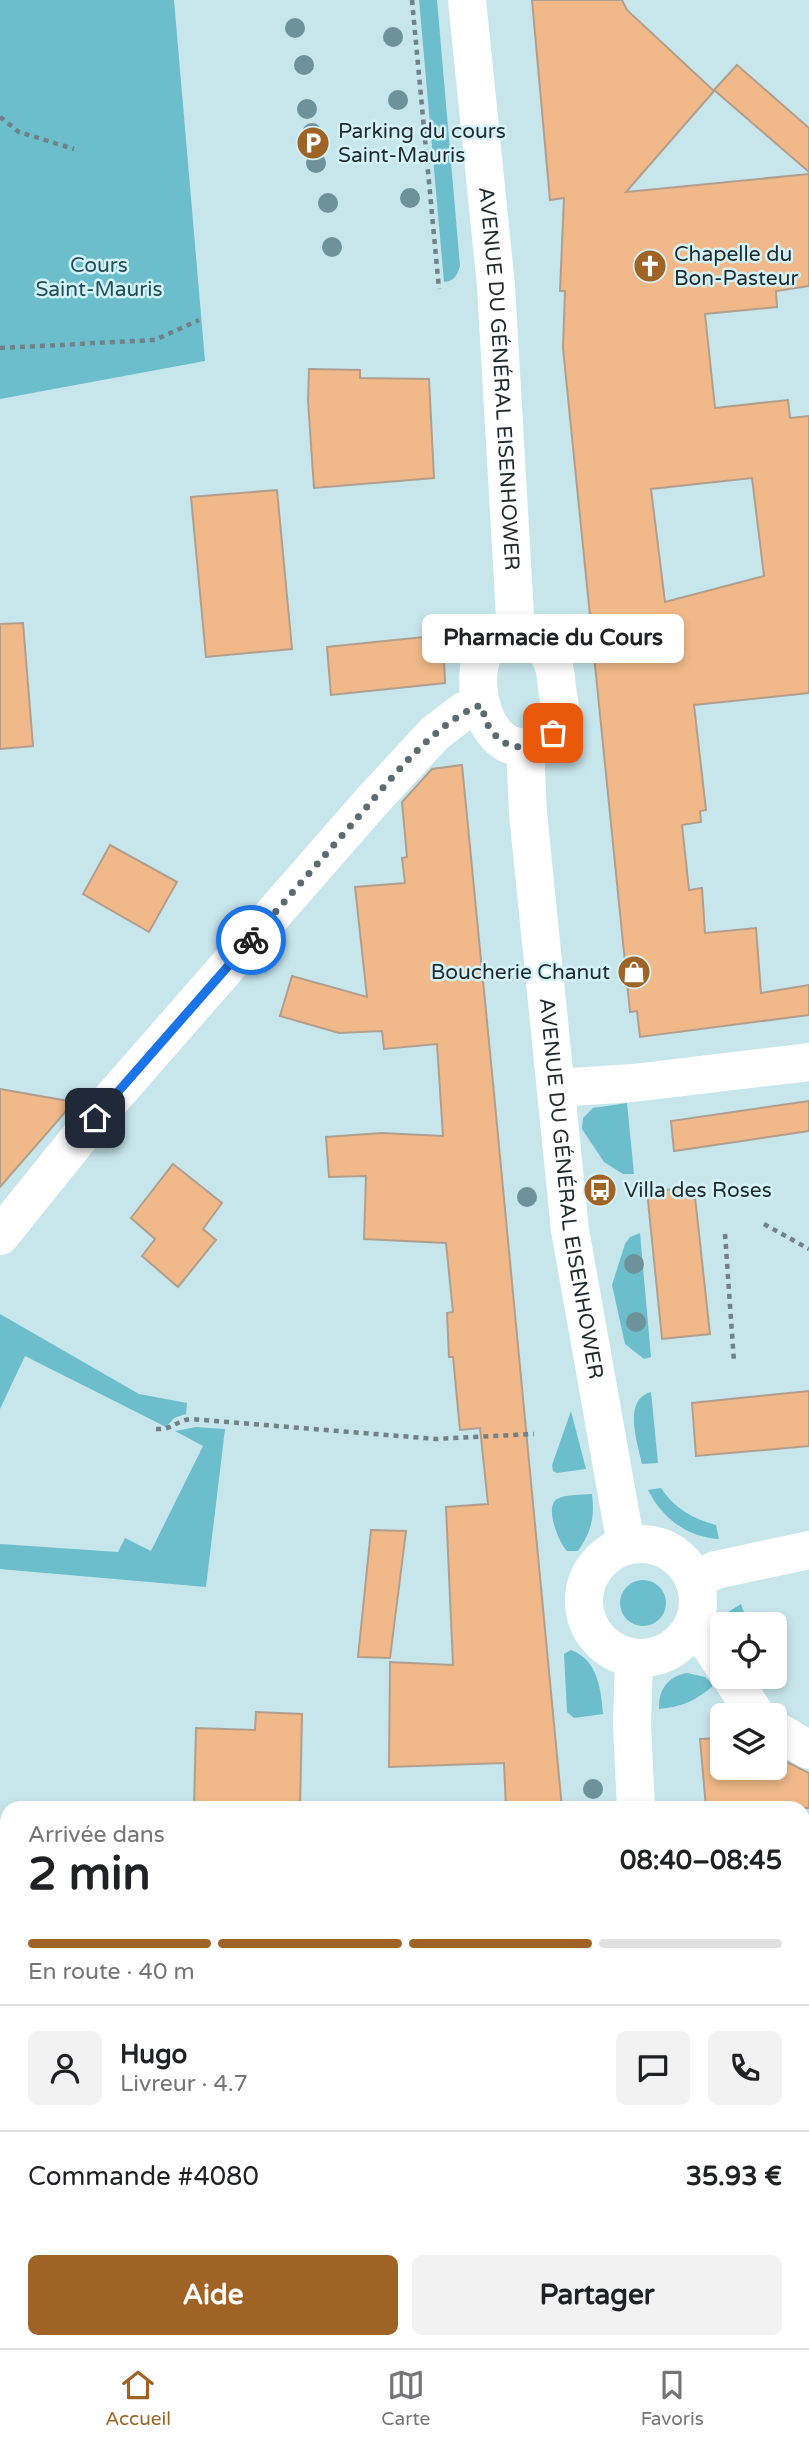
<!DOCTYPE html>
<html lang="fr">
<head>
<meta charset="utf-8">
<style>
  :root { --surface:#fff; --page:#f2f2f2; --text:#202124; --muted:#757577; --line:#e0e0e0; --accent:#9f6326 }
  body { margin:0; font-family:"Varela Round",sans-serif; background:var(--page); color:var(--text); height:100vh; display:flex; flex-direction:column; font-size:26px; white-space:nowrap }
  * { box-sizing:border-box; margin:0 }
  p { font-size:23px; color:var(--muted) }
  .icon { flex:none; width:38px; height:38px; fill:none; stroke:currentColor; stroke-width:2; stroke-linecap:round; stroke-linejoin:round }
  .map { position:relative; flex:1; overflow:hidden }
  .panel { position:absolute; left:0px; top:1801px; width:810px; height:548px; display:flex; flex-direction:column; background:var(--surface); border-radius:21px 21px 0 0; box-shadow:0 4px 10px #0003 }
  .panel>* { flex:none }
  .fabs { position:absolute; left:710px; top:1612px; display:grid; gap:14px }
  .fabs a { display:grid; place-items:center; width:77px; height:77px; border-radius:10px; background:var(--surface); box-shadow:0 4px 10px #0003; font-size:35px }
  .pin { position:absolute; display:grid; place-items:center; width:60px; height:60px; color:#fff; margin:-30px; border-radius:14px; box-shadow:0 4px 10px #0006 }
  .courier { position:absolute; display:grid; place-items:center; width:70px; height:70px; margin:-35px; border:5px solid #1a73e8; border-radius:50%; background:#fff; color:#222; box-shadow:0 2px 9px #0007 }
  .bubble { position:absolute; height:49px; border-radius:10px; background:var(--surface); box-shadow:0 4px 10px #0003; font-size:23px; font-weight:800; line-height:49px; text-align:center }
  .summary em { font-style:normal; font-weight:800 }
  .summary div { display:flex; flex-direction:column-reverse }
  .summary { display:flex; align-items:center; justify-content:space-between; height:119px; padding:0 28px }
  h1 { font-size:46px; font-weight:800; line-height:52px }
  .bar { display:grid; grid-template-columns:repeat(4,1fr); gap:10px 7px; align-content:center; height:84px; padding:0 28px }
  .bar i { height:9px; border-radius:5px; background:var(--line) }
  .bar .selected { background:var(--accent) }
  .bar p { grid-column:span 4 }
  .line { display:flex; align-items:center; gap:18px; padding:0 28px; border-top:2px solid var(--line) }
  .line div { flex:1 }
  .round { display:grid; place-items:center; flex:none; width:74px; height:74px; border-radius:10px; background:var(--page) }
  .cta { display:flex; gap:14px; margin-top:auto; padding:14px 28px }
  .cta a { flex:1; height:80px; border-radius:10px; background:var(--accent); color:#fff; font-size:28px; font-weight:800; line-height:80px; text-align:center }
  .cta a+a { background:var(--page); color:var(--text) }
  .dock { display:flex; justify-content:space-around; align-items:center; height:98px; border-top:2px solid var(--line); background:var(--surface); font-size:19px; color:var(--muted) }
  .dock a { display:grid; justify-items:center; gap:4px }
  .dock .selected { color:var(--accent) }
  .map>svg:first-child { display:block }
  .green { fill:#6dbecd }
  .building { fill:#f1b989; stroke:#b29e8d; stroke-width:2; fill-rule:evenodd }
  .lines { fill:none; stroke-linecap:round; stroke-linejoin:round }
  .path { stroke:#6e8287; stroke-width:4.5; stroke-dasharray:5 5; stroke-linecap:butt }
  .minor { stroke:#fff; stroke-width:38 }
  .major { stroke:#fff; stroke-width:38 }
  .tree { fill:#6d9299 }
  .done { stroke:#5a6c70; stroke-width:7; stroke-dasharray:0 12.6 }
  .route { stroke:#1a73e8; stroke-width:9 }
  .labels { text-anchor:middle; stroke-width:5; stroke-linejoin:round; paint-order:stroke }
  .poi-label { font-size:21px; fill:#1f2b2e; stroke:#d4f3f9; text-anchor:start }
  .park-label { font-size:21px; fill:#244e55; stroke:#d4f3f9 }
  .street-label { font-size:21px; fill:#1f2b2e; stroke:#d4f3f9 }
</style>
</head>
<body>
<div class="map">
<svg width="809" height="2348" viewBox="0 0 809 2348">
  <rect width="100%" height="100%" fill="#c7e6ec"/>
  <g class="green">
    <path d="M0 0H174L205 361 0 399Z"/>
    <path d="M419 0H437L460 266C457 276 454 281 444 282Z"/>
    <path d="M627 1103 634 1174H623L604 1162 582 1129 583 1118 593 1108Z"/>
    <path d="M640 1233 651 1357 644 1359 625 1344 612 1285 625 1244 630 1237Z"/>
    <path d="M0 1314 139 1394 187 1403 186 1414 174 1418 166 1427 25 1356 0 1409Z"/>
    <path d="M651 1392 658 1463 642 1464C638 1443 622 1400 651 1392Z"/>
    <path d="M571 1411 586 1469 557 1473 553 1471 552 1465Z"/>
    <path d="M196 1427 225 1429 206 1587 0 1569V1544L118 1552 125 1538 151 1551 203 1446 175 1431Z"/>
    <path d="M661 1488C674 1508 693 1519 716 1525L719 1539C687 1537 663 1519 648 1490Z"/>
    <path d="M592 1494C595 1518 591 1532 578 1551H567C559 1543 544 1507 557 1499 566 1494 582 1495 592 1494Z"/>
    <circle cx="643" cy="1603" r="23"/>
    <path d="M741 1604 748 1624H723L728 1612Z"/>
    <path d="M571 1650C598 1660 601 1690 603 1714L574 1718 567 1712 564 1654Z"/>
    <path d="M687 1673 705 1677 714 1685C697 1700 682 1707 659 1709 658 1690 668 1676 687 1673Z"/>
  </g>
  <g class="building">
    <path d="M532 0H622L627 10 714 91 626 192 809 174V286L776 291 777 307 705 314 715 408 788 400 790 418 809 416V693L694 705 706 810 700 811 701 822 682 825 689 890 702 888 705 933 756 928 761 993 809 985V1015L640 1037 637 1011 630 1012 563 348 565 291H560L564 198 550 200ZM752 478 764 576 665 602 651 489Z"/>
    <path d="M737 65 809 128V172L714 90Z"/>
    <path d="M309 369 360 370V378L429 379 434 478 314 488 308 401Z"/>
    <path d="M277 490 292 649 206 657 191 497Z"/>
    <path d="M23 623 33 746 0 749V624Z"/>
    <path d="M443 635 445 683 331 695 327 647Z"/>
    <path d="M462 765 493 1083 562 1808H506L504 1763 389 1767 390 1662 453 1665 446 1507 488 1504 480 1428 460 1430 453 1357H449L447 1313 453 1312 446 1243 364 1239 366 1176 329 1177 326 1137 382 1133 443 1136 437 1044 384 1049 382 1031 339 1033 280 1016 292 976 367 997 355 887 405 883 402 858 407 857 402 802 432 769Z"/>
    <path d="M110 845 177 882 149 932 83 894Z"/>
    <path d="M0 1089 74 1102 0 1187Z"/>
    <path d="M809 1101V1131L674 1151 671 1121Z"/>
    <path d="M173 1164 222 1203 203 1229 216 1240 178 1287 142 1256 155 1239 131 1218Z"/>
    <path d="M694 1188 710 1334 662 1339 647 1191Z"/>
    <path d="M809 1391V1446L696 1456 692 1403Z"/>
    <path d="M371 1530 406 1531 390 1658 358 1657Z"/>
    <path d="M256 1712 302 1714 300 1808H194L196 1728 255 1730Z"/>
    <path d="M723 1738V1768H775V1756L809 1773V1808H706L700 1739Z"/>
  </g>
  <g class="lines">
    <g class="path">
      <path d="M412 0 439 289"/>
      <path d="M0 117 19 132 74 149"/>
      <path d="M0 348 155 340 199 320"/>
      <path d="M764 1224 809 1249"/>
      <path d="M725 1234 734 1362"/>
      <path d="M156 1429C173 1430 175 1421 191 1419L436 1439 534 1434"/>
    </g>
    <g class="minor">
      <path d="M556 1088 633 1083 809 1062"/>
      <path d="M0 1236 95 1118 372 801 435 733 464 711 481 705"/>
      <path d="M691 1629 711 1646 723 1665"/>
      <path d="M730 1676 756 1715"/>
      <path d="M775 1730 809 1750"/>
      <path d="M464 2342H467"/>
    </g>
    <g class="major">
      <path id="s1" d="M467 0 496 286 516 633"/>
      <path d="M516 633C528 637 539 641 547 652 555 663 556 675 557 688 558 697 562 711 560 720 555 736 539 746 523 747 483 748 469 680 484 652 491 641 504 637 516 633Z"/>
      <path id="s2" d="M525 747 528 813 570 1230 626 1545"/>
      <circle cx="641" cy="1601" r="57"/>
      <path d="M694 1580 716 1570 809 1550"/>
      <path d="M634 1658 632 1725 636 1808"/>
      <path d="M687 2342V2348"/>
    </g>
  </g>
  <g class="tree">
    <circle cx="295" cy="28" r="10"/>
    <circle cx="393" cy="37" r="10"/>
    <circle cx="304" cy="65" r="10"/>
    <circle cx="398" cy="100" r="10"/>
    <circle cx="307" cy="109" r="10"/>
    <circle cx="312" cy="133" r="10"/>
    <circle cx="316" cy="163" r="10"/>
    <circle cx="410" cy="198" r="10"/>
    <circle cx="328" cy="203" r="10"/>
    <circle cx="332" cy="247" r="10"/>
    <circle cx="527" cy="1197" r="10"/>
    <circle cx="634" cy="1264" r="10"/>
    <circle cx="636" cy="1322" r="10"/>
    <circle cx="593" cy="1789" r="10"/>
  </g>
  <g class="lines">
    <path class="done" d="M251 940C285 901 319 862 353 823 386 785 434 722 481 705 484 713 486 724 491 730 508 754 534 750 553 733"/>
    <path class="route" d="M95 1118 251 940"/>
  </g>
  <defs>
    <symbol id="parking-disc" viewBox="-11 -11 22 22"><circle r="9.5" fill="#9f6326" stroke="#d4f3f9"/><path d="M-3.5-5.5H1a3.5 3.5 0 0 1 0 7H-1V5.5H-3.5ZM-1-3.4V-.6H.8a1.4 1.4 0 0 0 0-2.8Z" fill="#fff"/></symbol>
    <symbol id="church-disc" viewBox="-11 -11 22 22"><circle r="9.5" fill="#9f6326" stroke="#d4f3f9"/><path d="M-1.2-6h2.4v3.5h3.3v2.4h-3.3V6h-2.4V-.1h-3.3v-2.4h3.3Z" fill="#fff"/></symbol>
    <symbol id="shop-disc" viewBox="-11 -11 22 22"><circle r="9.5" fill="#9f6326" stroke="#d4f3f9"/><path d="M-5-2.5h2.3a2.7 3.5 0 0 1 5.4 0H5L5.5 6h-11ZM-1.5-2.5h3a1.5 2.3 0 0 0-3 0Z" fill="#fff"/></symbol>
    <symbol id="bus-disc" viewBox="-11 -11 22 22"><circle r="9.5" fill="#9f6326" stroke="#d4f3f9"/><path d="M-5-6H5V4H4V6H2V4H-2V6H-4V4H-5ZM-3.5-4V0h7V-4ZM-3.5 1.2v1.5H-2V1.2ZM2 1.2v1.5H3.5V1.2Z" fill="#fff"/></symbol>
  </defs>
  <g fill-rule="evenodd">
    <use href="#parking-disc" x="294" y="124" width="38" height="38"/>
    <use href="#church-disc" x="631" y="247" width="38" height="38"/>
    <use href="#shop-disc" x="615" y="953" width="38" height="38"/>
    <use href="#bus-disc" x="581" y="1171" width="38" height="38"/>
  </g>
  <g class="labels">
    <g class="poi-label">
      <text x="338" y="138">Parking du cours<tspan x="338" dy="24">Saint-Mauris</tspan></text>
      <text x="674" y="261">Chapelle du<tspan x="674" dy="24">Bon-Pasteur</tspan></text>
      <text x="610" y="979" text-anchor="end">Boucherie Chanut</text>
      <text x="624" y="1197">Villa des Roses</text>
    </g>
    <g class="park-label">
      <text x="99" y="272">Cours<tspan x="99" dy="24">Saint-Mauris</tspan></text>
    </g>
    <g class="street-label">
      <text dy="7" stroke="none"><textPath href="#s1" startOffset="380">AVENUE DU GÉNÉRAL EISENHOWER</textPath></text>
      <text dy="7" stroke="none"><textPath href="#s2" startOffset="444">AVENUE DU GÉNÉRAL EISENHOWER</textPath></text>
    </g>
  </g>
</svg>
<div class="fabs">
<a><svg class="icon" aria-label="locate" viewBox="0 0 24 24"><circle cx="12" cy="12" r="6"/><path d="M12 2v4M12 18v4M2 12h4M18 12h4"/></svg></a>
<a><svg class="icon" aria-label="layers" viewBox="0 0 24 24"><path d="M12 4l9 5-9 5-9-5zM3 14l9 5 9-5"/></svg></a>
</div>
<div class="pin" style="left:553px;top:733px;background:#ea580c"><svg class="icon" aria-label="bag" viewBox="0 0 24 24"><path d="M5 8h14l-1 12H6zM9 8a3 3 0 0 1 6 0"/></svg></div>
<div class="pin" style="left:95px;top:1118px;background:#1f2937"><svg class="icon" aria-label="home" viewBox="0 0 24 24"><path d="M3 11l9-7 9 7M6 9v11h12V9"/></svg></div>
<div class="courier" style="left:251px;top:940px"><svg class="icon" aria-label="bike" viewBox="0 0 24 24"><circle cx="6" cy="16" r="4"/><circle cx="18" cy="16" r="4"/><path d="M6 16l4-8h5l3 8M10 8l3 8H6M13 5h3"/></svg></div>
<div class="bubble" style="left:422px;top:614px;width:262px">Pharmacie du Cours</div>
<section class="panel">
<div class="summary"><div><h1>2 min</h1><p>Arrivée dans</p></div><em>08:40–08:45</em></div>
<div class="bar"><i class="selected"></i><i class="selected"></i><i class="selected"></i><i></i><p>En route · 40 m</p></div>
<div class="line" style="height:126px"><a class="round"><svg class="icon" aria-label="person" viewBox="0 0 24 24"><circle cx="12" cy="8" r="4"/><path d="M4 21q1-7 8-7t8 7"/></svg></a><div><b>Hugo</b><p>Livreur · 4.7</p></div><a class="round"><svg class="icon" aria-label="chat" viewBox="0 0 24 24"><path d="M4 5h16v11H9l-5 4z"/></svg></a><a class="round"><svg class="icon" aria-label="phone" viewBox="0 0 24 24"><path d="M5 4h4l2 5-3 2q2 4 5 5l2-3 5 2v4C11 20 4 13 5 4z"/></svg></a></div>
<div class="line" style="height:91px"><div>Commande #4080</div><b>35.93 €</b></div>
<div class="cta"><a>Aide</a><a>Partager</a></div>
</section>
</div>
<nav class="dock">
<a class="selected"><svg class="icon" aria-label="home" viewBox="0 0 24 24"><path d="M3 11l9-7 9 7M6 9v11h12V9"/></svg>Accueil</a>
<a><svg class="icon" aria-label="map" viewBox="0 0 24 24"><path d="M3 6l6-2 6 2 6-2v14l-6 2-6-2-6 2zM9 4v14M15 6v14"/></svg>Carte</a>
<a><svg class="icon" aria-label="saved" viewBox="0 0 24 24"><path d="M7 4h10v16l-5-4-5 4z"/></svg>Favoris</a>
</nav>
</body>
</html>
